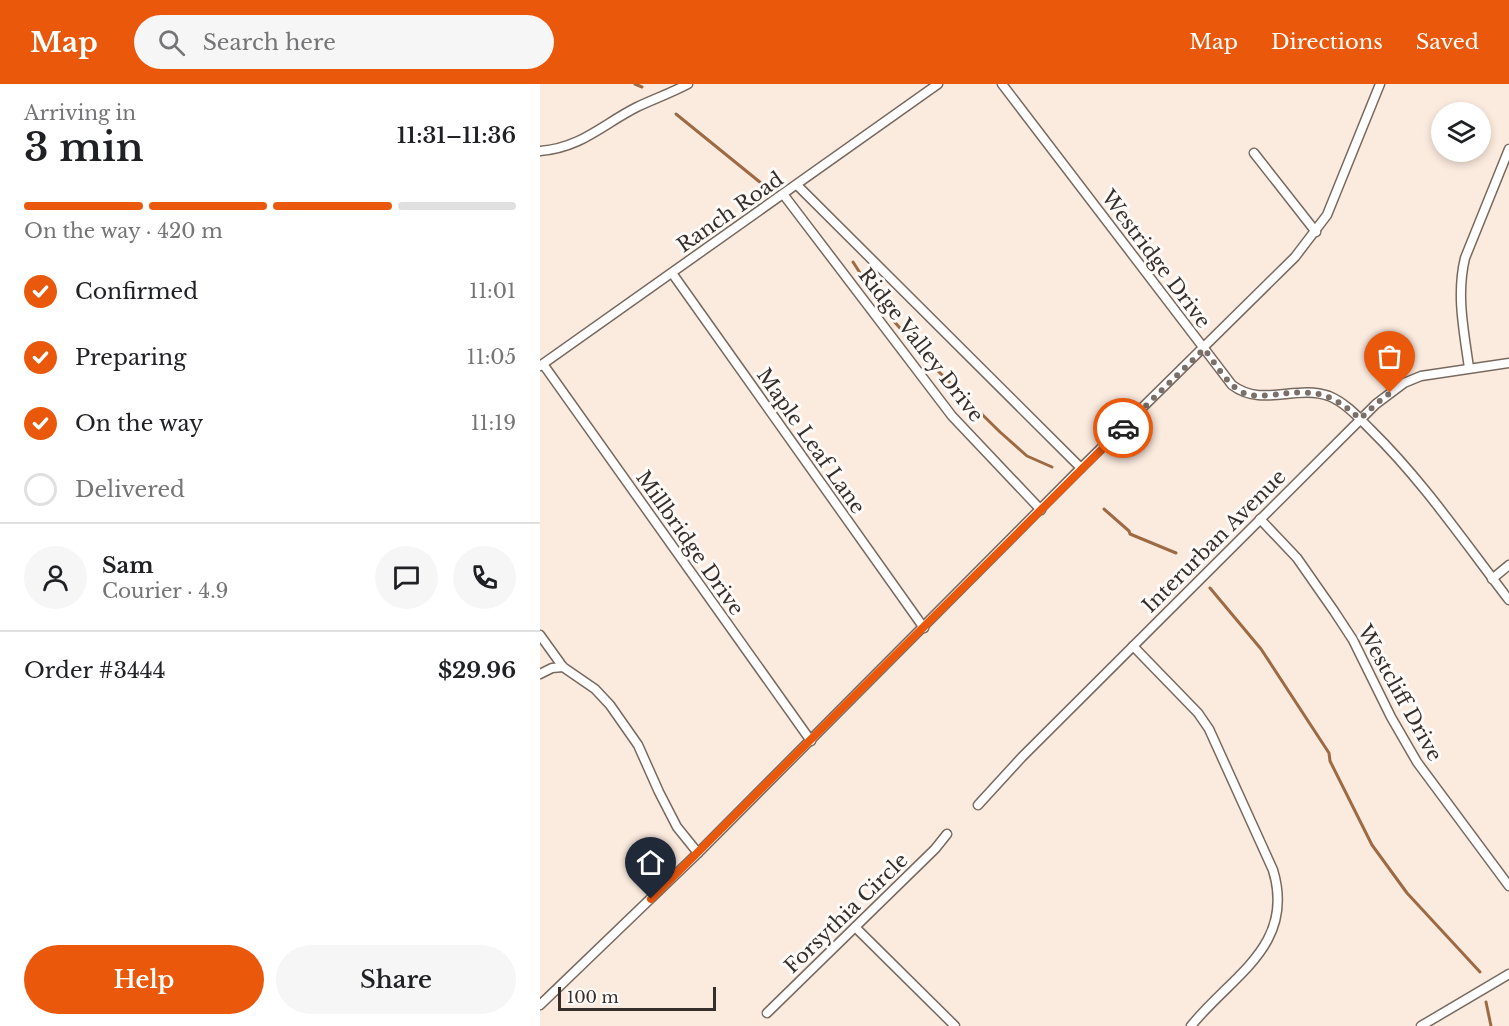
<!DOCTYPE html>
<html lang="en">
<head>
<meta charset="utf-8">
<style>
  :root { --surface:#fff; --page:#f6f6f6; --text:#202124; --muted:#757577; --line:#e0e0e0; --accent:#ea580c }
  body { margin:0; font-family:"Libre Baskerville",serif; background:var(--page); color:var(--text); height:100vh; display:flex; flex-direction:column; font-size:22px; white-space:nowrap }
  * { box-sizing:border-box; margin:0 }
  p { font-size:20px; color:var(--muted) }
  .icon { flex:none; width:33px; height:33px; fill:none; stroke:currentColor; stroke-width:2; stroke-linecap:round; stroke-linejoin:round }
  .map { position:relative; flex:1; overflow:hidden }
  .side { display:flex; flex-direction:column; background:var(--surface); width:540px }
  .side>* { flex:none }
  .buttons { position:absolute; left:891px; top:18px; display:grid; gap:12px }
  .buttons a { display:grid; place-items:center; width:60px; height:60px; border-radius:50%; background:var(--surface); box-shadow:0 3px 9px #0003; font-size:30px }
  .scale { position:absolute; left:18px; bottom:15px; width:158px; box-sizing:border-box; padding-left:6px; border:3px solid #352e2a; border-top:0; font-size:16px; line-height:21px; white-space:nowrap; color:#352e2a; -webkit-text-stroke:4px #fefaf8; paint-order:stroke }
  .pin { position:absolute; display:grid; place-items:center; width:51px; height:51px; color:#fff; margin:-62px -26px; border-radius:50% 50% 50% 0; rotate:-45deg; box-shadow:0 0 6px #0007 }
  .pin .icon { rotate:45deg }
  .courier { position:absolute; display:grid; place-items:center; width:60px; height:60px; margin:-30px; border:4px solid #ea580c; border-radius:50%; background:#fff; color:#222; box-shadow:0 2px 8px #0007 }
  .overview em { font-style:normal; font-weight:600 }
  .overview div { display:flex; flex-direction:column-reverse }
  .overview { display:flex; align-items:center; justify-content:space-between; height:102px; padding:0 24px }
  h1 { font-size:39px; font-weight:600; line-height:45px }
  .bar { display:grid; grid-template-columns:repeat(4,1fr); gap:9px 6px; align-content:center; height:72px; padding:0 24px }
  .bar i { height:8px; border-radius:4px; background:var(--line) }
  .bar .current { background:var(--accent) }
  .bar p { grid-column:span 4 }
  .line { display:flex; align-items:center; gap:15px; padding:0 24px; border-top:2px solid var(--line) }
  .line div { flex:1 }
  .round { display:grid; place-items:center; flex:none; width:63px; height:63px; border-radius:32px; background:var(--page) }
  ol { padding:0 24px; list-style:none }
  li { display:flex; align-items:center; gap:18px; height:66px }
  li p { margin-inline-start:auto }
  li .icon { padding:6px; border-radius:50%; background:var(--accent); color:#fff; stroke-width:4 }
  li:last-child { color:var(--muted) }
  li i { width:33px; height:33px; border:3px solid var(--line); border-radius:50% }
  .button { display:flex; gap:12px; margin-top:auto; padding:12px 24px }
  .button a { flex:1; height:69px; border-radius:36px; background:var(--accent); color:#fff; font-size:24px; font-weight:600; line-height:69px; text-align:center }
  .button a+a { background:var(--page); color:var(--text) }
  header { display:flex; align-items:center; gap:36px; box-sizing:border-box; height:84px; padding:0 30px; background:var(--accent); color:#fff }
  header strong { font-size:28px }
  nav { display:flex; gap:33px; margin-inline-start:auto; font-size:21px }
  .search { width:420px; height:54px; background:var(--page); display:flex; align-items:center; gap:15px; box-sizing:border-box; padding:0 21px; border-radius:33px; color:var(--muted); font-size:22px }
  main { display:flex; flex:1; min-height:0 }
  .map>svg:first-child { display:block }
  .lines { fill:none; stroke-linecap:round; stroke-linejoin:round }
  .stream { stroke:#9d6a43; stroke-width:3 }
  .minor-casing { stroke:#78695f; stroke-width:11 }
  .minor { stroke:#fff; stroke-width:8 }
  .done { stroke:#7a7069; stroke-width:6; stroke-dasharray:0 10.8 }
  .route { stroke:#ea580c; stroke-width:8 }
  .labels { text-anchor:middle; stroke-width:6; stroke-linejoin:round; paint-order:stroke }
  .street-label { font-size:20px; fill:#352e2a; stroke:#fefaf8 }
</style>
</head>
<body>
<header>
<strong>Map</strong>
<div class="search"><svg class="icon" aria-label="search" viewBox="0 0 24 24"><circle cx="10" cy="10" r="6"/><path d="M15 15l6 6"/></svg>Search here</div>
<nav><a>Map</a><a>Directions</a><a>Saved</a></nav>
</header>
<main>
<section class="side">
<div class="overview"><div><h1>3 min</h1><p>Arriving in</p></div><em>11:31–11:36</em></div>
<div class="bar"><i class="current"></i><i class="current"></i><i class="current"></i><i></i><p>On the way · 420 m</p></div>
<ol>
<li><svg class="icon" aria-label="check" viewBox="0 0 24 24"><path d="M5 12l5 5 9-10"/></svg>Confirmed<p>11:01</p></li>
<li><svg class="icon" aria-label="check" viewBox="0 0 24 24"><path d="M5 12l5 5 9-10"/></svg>Preparing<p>11:05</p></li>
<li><svg class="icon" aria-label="check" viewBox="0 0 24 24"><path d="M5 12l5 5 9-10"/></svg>On the way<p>11:19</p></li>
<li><i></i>Delivered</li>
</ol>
<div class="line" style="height:108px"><a class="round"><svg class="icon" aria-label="person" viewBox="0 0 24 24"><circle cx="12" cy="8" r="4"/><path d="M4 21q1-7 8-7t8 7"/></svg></a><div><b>Sam</b><p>Courier · 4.9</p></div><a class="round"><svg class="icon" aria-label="chat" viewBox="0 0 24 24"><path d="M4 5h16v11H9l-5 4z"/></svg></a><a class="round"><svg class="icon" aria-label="phone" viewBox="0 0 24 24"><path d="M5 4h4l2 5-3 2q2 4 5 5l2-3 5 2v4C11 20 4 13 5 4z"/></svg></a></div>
<div class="line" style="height:78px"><div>Order #3444</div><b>$29.96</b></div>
<div class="button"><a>Help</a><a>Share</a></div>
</section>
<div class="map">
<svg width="969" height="942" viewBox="0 0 969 942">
  <rect width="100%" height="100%" fill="#fbeade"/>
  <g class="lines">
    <g class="stream">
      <path d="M95 0 102 3"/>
      <path d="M136 30 221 99"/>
      <path d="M313 178 344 226 398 287 460 348 487 372 512 383"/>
      <path d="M564 425 589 447 590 450 636 469"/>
      <path d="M670 504 721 565 789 669 790 677 832 761 867 809 940 888"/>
      <path d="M946 918 951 942"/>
    </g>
    <defs>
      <g id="minor">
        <path d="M462 0 692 301C722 324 756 300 789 312 806 319 819 334 831 346 883 397 925 459 969 516"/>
        <path d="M0 67C41 64 63 40 97 23 114 15 131 9 148 0"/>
        <path d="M714 69 776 148"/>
        <path d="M257 101 541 384"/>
        <path d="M243 110 412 332 501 426"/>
        <path d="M132 189 384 544"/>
        <path d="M3 280 271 657"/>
        <path d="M0 282 398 0"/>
        <path d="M929 284C924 247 916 211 925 174L969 65"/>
        <path d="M720 435 757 474 794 527 813 556 851 633 877 678 969 802"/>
        <path d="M952 495 969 481"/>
        <path d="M0 551 23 583 55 605 70 621 98 661 119 708 137 743 158 769"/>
        <path d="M593 562 658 629 669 645 733 786C756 862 691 892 651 942"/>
        <path d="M0 590 12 584 23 583"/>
        <path d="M438 721 482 673 836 320 864 299 881 292 969 279"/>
        <path d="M315 843 415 942"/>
        <path d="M0 921 158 769 541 384 755 173 787 131 840 0"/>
        <path d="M227 929 395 765 407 750"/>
        <path d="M881 942 969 890"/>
      </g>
    </defs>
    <use href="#minor" class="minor-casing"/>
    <use href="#minor" class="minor"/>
  </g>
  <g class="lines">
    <path class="done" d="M583 344 664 265C675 278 685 298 700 307 710 313 720 312 731 311 772 306 789 306 820 335L836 320 850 309"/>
    <path class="route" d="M111 815 583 344"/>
  </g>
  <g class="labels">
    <g class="street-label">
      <text transform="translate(190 128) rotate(-35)" y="7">Ranch Road</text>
      <text transform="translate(616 175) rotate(53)" y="7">Westridge Drive</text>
      <text transform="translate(381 261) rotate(52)" y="7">Ridge Valley Drive</text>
      <text transform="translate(271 357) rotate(55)" y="7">Maple Leaf Lane</text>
      <text transform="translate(674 457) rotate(-45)" y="7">Interurban Avenue</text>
      <text transform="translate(150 459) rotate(55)" y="7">Millbridge Drive</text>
      <text transform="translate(860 609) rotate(61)" y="7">Westcliff Drive</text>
      <text transform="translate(306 829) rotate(-44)" y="7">Forsythia Circle</text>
    </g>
  </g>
</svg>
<div class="buttons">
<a><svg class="icon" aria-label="layers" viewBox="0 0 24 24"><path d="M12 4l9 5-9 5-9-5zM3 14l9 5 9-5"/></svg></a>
</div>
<div class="scale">100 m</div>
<div class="pin" style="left:850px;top:309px;background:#ea580c"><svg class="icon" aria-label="bag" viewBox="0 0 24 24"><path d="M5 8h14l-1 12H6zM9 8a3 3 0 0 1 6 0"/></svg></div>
<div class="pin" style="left:111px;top:815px;background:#1f2937"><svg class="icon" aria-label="home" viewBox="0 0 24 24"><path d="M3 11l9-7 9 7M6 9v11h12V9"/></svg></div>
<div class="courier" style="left:583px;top:344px"><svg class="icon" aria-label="car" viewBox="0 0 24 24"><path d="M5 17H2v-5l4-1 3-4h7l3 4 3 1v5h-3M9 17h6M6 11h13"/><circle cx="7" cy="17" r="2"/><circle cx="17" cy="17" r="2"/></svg></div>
</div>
</main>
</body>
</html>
